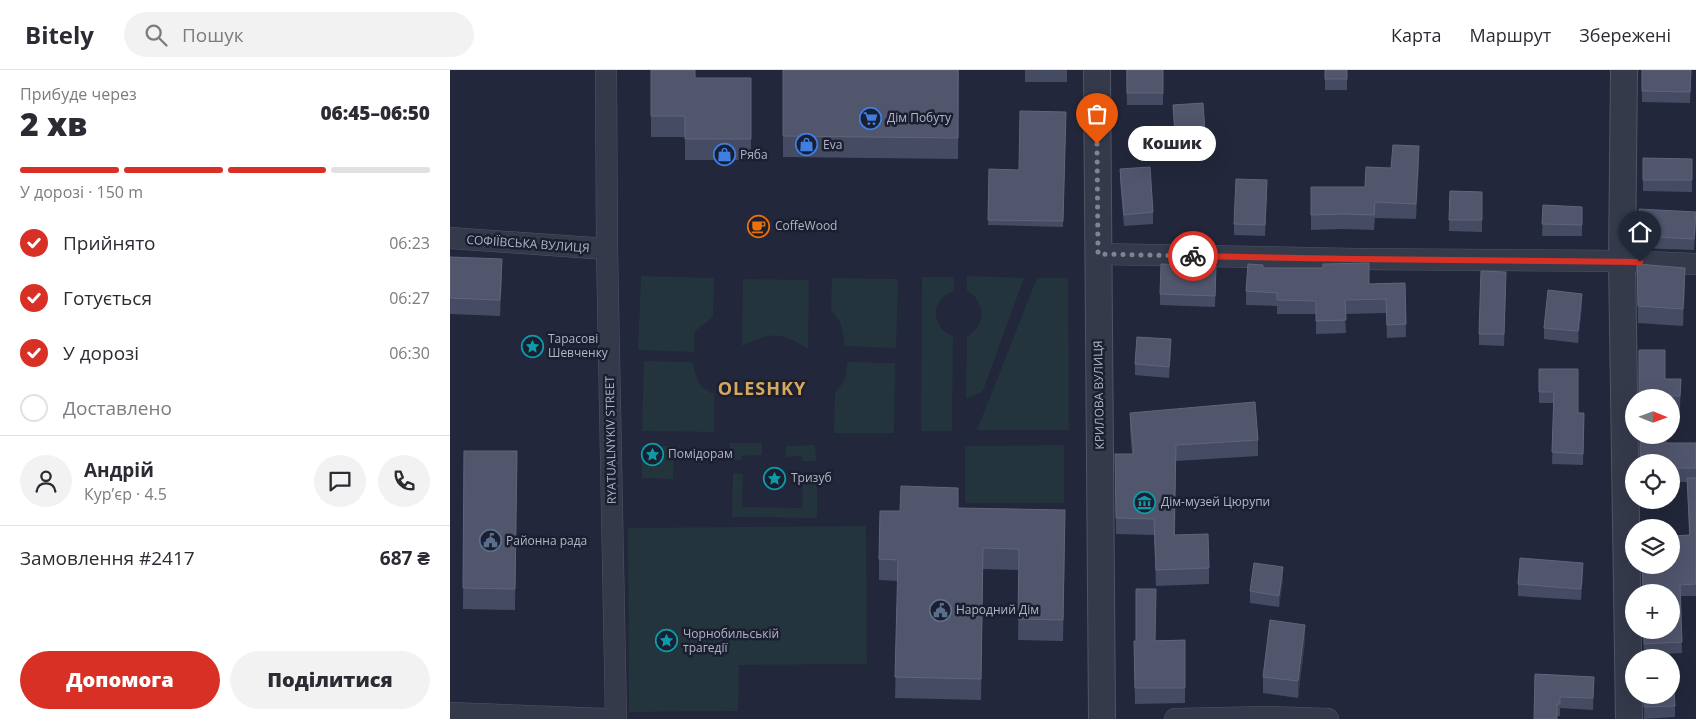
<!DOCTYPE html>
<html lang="uk">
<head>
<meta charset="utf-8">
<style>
  :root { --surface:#fff; --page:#f2f2f3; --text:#2b2b33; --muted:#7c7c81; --line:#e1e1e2; --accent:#d93025 }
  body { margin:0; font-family:"Open Sans",sans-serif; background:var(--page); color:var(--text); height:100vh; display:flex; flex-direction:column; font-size:19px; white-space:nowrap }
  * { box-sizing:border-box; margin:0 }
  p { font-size:16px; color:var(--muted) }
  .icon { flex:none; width:28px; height:28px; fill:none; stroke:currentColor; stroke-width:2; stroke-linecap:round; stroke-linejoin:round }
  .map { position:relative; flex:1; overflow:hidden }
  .sheet { display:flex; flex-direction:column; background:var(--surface); width:450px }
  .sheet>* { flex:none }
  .needle { width:32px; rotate:91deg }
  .fabs { position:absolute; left:1175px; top:319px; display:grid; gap:10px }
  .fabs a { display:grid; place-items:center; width:55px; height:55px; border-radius:50%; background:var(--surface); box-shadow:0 5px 20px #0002; font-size:25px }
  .pin { position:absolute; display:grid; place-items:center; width:42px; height:42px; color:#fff; margin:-51px -21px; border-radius:50% 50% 50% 0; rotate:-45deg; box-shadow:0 0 5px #0007 }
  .pin .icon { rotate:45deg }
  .courier { position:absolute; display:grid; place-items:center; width:50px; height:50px; margin:-25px; border:4px solid #d93025; border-radius:50%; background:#fff; color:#222; box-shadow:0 1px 6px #0007 }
  .bubble { position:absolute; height:35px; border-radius:18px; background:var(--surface); box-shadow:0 5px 20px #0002; font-size:16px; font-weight:800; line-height:35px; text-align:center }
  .summary em { font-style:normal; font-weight:800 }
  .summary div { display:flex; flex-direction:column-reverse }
  .summary { display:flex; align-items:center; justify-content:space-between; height:85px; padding:0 20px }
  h1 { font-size:32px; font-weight:800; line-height:38px }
  .bar { display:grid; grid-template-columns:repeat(4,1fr); gap:8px 5px; align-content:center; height:60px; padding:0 20px }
  .bar i { height:6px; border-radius:4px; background:var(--line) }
  .bar .active { background:var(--accent) }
  .bar p { grid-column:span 4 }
  .line { display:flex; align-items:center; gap:12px; padding:0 20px; border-top:1px solid var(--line) }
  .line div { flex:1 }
  .round { display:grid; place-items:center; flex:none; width:52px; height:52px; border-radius:26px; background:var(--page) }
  ol { padding:0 20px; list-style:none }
  li { display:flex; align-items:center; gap:15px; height:55px }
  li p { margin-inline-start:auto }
  li .icon { padding:5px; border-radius:50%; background:var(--accent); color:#fff; stroke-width:4 }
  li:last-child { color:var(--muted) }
  li i { width:28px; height:28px; border:2px solid var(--line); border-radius:50% }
  .action { display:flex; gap:10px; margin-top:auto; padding:10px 20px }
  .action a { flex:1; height:58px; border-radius:30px; background:var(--accent); color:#fff; font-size:20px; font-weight:800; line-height:58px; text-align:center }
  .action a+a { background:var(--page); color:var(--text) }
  header { display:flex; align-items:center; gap:30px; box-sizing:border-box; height:70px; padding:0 25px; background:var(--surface); border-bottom:1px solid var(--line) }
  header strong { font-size:24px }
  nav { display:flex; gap:28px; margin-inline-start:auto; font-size:18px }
  .search { width:350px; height:45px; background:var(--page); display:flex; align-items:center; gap:12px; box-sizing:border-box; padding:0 18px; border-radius:28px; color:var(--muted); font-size:19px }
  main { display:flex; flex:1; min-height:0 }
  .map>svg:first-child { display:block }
  .green { fill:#23343c }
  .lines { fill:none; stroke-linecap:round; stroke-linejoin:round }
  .minor-casing { stroke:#505566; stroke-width:22 }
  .tertiary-casing { stroke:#505566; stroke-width:28 }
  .minor { stroke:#353a4b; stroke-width:21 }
  .tertiary { stroke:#353a4b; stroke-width:26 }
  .wall { fill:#454b63 }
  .shaded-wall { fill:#32384e }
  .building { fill:#51566d; stroke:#60657b }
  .done { stroke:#7e8396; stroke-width:5; stroke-dasharray:0 9 }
  .route { stroke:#d93025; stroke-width:6 }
  .labels { text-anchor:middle; stroke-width:5; stroke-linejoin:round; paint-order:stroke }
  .poi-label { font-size:12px; fill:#b0b5c7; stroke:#1b1f30; text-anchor:start }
  .street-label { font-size:12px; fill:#b0b5c7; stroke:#1b1f30 }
  .district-label { font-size:18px; font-weight:bold; letter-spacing:1px; fill:#d5a95d; stroke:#1b1f30 }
</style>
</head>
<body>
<header>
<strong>Bitely</strong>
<div class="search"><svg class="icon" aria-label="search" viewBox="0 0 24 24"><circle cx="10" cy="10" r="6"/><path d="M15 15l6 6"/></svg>Пошук</div>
<nav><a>Карта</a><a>Маршрут</a><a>Збережені</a></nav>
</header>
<main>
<section class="sheet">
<div class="summary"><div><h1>2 хв</h1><p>Прибуде через</p></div><em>06:45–06:50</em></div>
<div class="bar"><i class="active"></i><i class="active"></i><i class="active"></i><i></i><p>У дорозі · 150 m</p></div>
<ol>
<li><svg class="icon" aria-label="check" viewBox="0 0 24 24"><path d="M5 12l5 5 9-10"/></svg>Прийнято<p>06:23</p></li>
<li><svg class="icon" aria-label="check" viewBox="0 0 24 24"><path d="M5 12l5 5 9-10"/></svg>Готується<p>06:27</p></li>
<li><svg class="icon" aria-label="check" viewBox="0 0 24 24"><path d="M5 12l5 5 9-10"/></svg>У дорозі<p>06:30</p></li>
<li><i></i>Доставлено</li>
</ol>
<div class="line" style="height:90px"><a class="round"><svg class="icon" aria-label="person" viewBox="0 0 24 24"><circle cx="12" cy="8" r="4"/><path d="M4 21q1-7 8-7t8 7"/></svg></a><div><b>Андрій</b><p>Кур’єр · 4.5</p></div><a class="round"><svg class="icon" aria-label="chat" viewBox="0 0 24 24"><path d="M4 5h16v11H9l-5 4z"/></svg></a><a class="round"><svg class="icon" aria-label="phone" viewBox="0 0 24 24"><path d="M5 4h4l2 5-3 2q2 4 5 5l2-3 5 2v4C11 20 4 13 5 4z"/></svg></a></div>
<div class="line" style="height:65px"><div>Замовлення #2417</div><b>687 ₴</b></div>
<div class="action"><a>Допомога</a><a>Поділитися</a></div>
</section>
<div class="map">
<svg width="1246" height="649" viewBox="0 0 1246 649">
  <rect width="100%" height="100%" fill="#22273b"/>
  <g class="green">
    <path d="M191 206 264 208 263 247 245 261 244 282 188 280Z"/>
    <path d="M517 206 574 208 533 321 516 329 517 266C537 256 536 231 517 221Z"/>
    <path d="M472 207H504V221C480 228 480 258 503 266L502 361H471Z"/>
    <path d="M382 208 448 209 446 278 394 276C394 261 392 251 381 241Z"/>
    <path d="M587 208H618L619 360H527Z"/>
    <path d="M293 209 359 210 358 279C331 261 320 262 292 276Z"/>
    <path d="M194 291 242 292C247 308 247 317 264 324V362L192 361Z"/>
    <path d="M397 292 445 293 444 363H384L385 323C395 311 397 308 397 292Z"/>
    <path d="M280 373H312V385L291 386V390H280Z"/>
    <path d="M365 375 366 391H353L350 386 336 387V376Z"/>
    <path d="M614 375V433H515V376Z"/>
    <path d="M192 376H224L223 409 192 408Z"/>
    <path d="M283 403 293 404 292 437 352 438 353 404H367V448L282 447Z"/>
    <path d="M416 456 417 594 289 595 288 641 179 642 178 458Z"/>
  </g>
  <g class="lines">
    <defs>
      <g id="minor">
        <path d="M156 0 157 179 166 649"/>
        <path d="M0 168 157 179"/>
        <path d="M648 184 906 189 1172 191 1246 194"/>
        <path d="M0 643 155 649"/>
        <path d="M725 649 817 647 878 649"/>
      </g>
      <g id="tertiary">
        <path d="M647 0 652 649"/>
        <path d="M1174 0 1172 191 1179 649"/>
      </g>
    </defs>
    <use href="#minor" class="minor-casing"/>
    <use href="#tertiary" class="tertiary-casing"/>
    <use href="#minor" class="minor"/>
    <use href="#tertiary" class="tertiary"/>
  </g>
  <g class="wall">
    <path d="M201 0 245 8H301V90H235V67H201Z"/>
    <path d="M333 0H509L508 89 333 87Z"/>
    <rect x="575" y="0" width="42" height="12"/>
    <path d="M676 0H713V35H677Z"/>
    <rect x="875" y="0" width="22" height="20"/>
    <path d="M1192 0H1241L1240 33 1192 32Z"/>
    <path d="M723 35 755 62V74L725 75Z"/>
    <path d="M616 42 613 157 538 155 539 99 569 100Z"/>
    <path d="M1193 88 1242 89V122L1193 121Z"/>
    <path d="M969 91 966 149 925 148 924 160 892 159 861 160V117H915L941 98Z"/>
    <path d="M670 99 703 142V154L674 156 670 111Z"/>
    <path d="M1000 121 1032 122V162L999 161Z"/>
    <path d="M817 122 815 166 784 165V154Z"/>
    <path d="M1093 135 1132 137V166H1092Z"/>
    <path d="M1246 154 1244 180 1188 178V166Z"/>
    <path d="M0 187 52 206 50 246 0 244Z"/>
    <path d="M1187 194 1235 214 1233 256 1188 253Z"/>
    <path d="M813 198 919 214 955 213 956 267 937 268 936 243 895 244 896 263 866 264V244H827V236L796 235V221Z"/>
    <path d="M766 207 765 237 710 235V224Z"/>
    <path d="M1056 213 1054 276 1029 275V264Z"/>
    <path d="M1132 235 1128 273 1094 269V258Z"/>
    <path d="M721 281 719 308 685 305V294Z"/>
    <path d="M1089 299 1128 343 1134 354 1133 395 1102 394 1104 333H1089Z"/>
    <path d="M1215 309H1231L1230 340H1221V328H1189Z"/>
    <path d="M680 343 808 370V386L726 391 725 465 759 498V514L706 516 704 465 666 464 665 384H682L680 359Z"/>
    <path d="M1216 373H1246V526H1230L1232 583 1194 585 1193 560 1222 490V466L1239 465 1237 412H1221V392Z"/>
    <path d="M14 381H67L65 540 13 539Z"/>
    <path d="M508 438 615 461 613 571 568 570 569 500 533 499 531 630 445 628 448 511 429 510V489L450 441Z"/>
    <path d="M1133 504 1131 530 1068 526V514Z"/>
    <path d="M833 509 829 537 800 533V521Z"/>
    <path d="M735 570V633L685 634 684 571Z"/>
    <path d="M855 571 848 628 813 623V607Z"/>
    <path d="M1085 604 1144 607 1143 640 1110 638V646H1107Z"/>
    <path d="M1194 625 1225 636V647L1194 649Z"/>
  </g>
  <g class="shaded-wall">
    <path d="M969 76V91L966 149V134Z"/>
    <path d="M1246 142V154L1244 180V169Z"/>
    <path d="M52 189V206L50 246V230Z"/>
    <path d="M1235 198V214L1233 256V239Z"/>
    <path d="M1132 224V235L1128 273V261Z"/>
    <path d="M721 269V281L719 308V297Z"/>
    <path d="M615 440V461L613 571V550Z"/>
    <path d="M533 478V499L531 630V609Z"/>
    <path d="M1133 493V504L1131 530V519Z"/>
    <path d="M833 497V509L829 537V526Z"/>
    <path d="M855 555V571L848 628V611Z"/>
  </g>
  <g class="building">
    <path d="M201 0H245V8H301V69H235V46H201Z"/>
    <path d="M333 0H508V68L333 66Z"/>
    <rect x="677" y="0" width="36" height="23"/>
    <rect x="875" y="0" width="22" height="9"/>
    <path d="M1192 0H1241L1240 22 1192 21Z"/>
    <path d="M753 33 755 62 725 64 723 35Z"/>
    <path d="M570 41 616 42 613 151 538 150 539 99 569 100Z"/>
    <path d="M943 75 969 76 966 134 925 132 924 145 892 144 861 145V117H915L916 97 941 98Z"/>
    <path d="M1193 88 1242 89V110H1193Z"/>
    <path d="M700 97 703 142 674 145 670 99Z"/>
    <path d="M786 109 817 110 815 155 784 154Z"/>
    <path d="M1000 121 1032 122V150H999Z"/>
    <path d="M1093 135 1132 137V155L1092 154Z"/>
    <path d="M1189 139 1246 142 1244 169 1188 166Z"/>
    <path d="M0 187 52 189 50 230 0 228Z"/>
    <path d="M919 193V214L955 213 956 254 937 255 936 229 895 230 896 250 866 251V231L827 230V223L796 221 798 194 813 195V198H873V194Z"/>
    <path d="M711 194 766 196 765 226 710 224Z"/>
    <path d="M1187 194 1235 198 1233 239 1188 236Z"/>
    <path d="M1031 201 1056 202 1054 264H1029Z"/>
    <path d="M1098 220 1132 224 1128 261 1094 258Z"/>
    <path d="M687 267 721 269 719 297 685 294Z"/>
    <path d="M1189 280H1215V309H1231L1230 326H1216V328H1189Z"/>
    <path d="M1089 299H1128V343H1134L1133 384 1102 382 1104 322H1089Z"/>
    <path d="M805 332 808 370 726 375 724 465 758 464 759 498 706 500 704 449 666 448 665 384H684L680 343Z"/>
    <path d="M1190 365H1216V373H1246V398H1221V392H1190Z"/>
    <path d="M14 381H67L65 519 13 518Z"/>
    <path d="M1237 408H1246V514L1230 515 1232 572 1194 574V560H1221V522H1193L1192 495H1221V490H1223L1222 466 1240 465Z"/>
    <path d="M451 416 508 418V438L615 440 613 550 568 549 569 479 533 478 531 609 445 607 448 490 429 489 430 441H450Z"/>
    <path d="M1070 488 1133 493 1131 519 1068 514Z"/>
    <path d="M804 493 833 497 829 526 800 521Z"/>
    <path d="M686 519H706L705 571 735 570V618H685L684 571H686Z"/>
    <path d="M820 550 855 555 848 611 813 607Z"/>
    <path d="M1221 603H1223L1225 636 1194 637V625H1221Z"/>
    <path d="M1085 604 1144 607 1143 628 1110 627V634H1107V649H1084Z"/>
  </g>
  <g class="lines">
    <path class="done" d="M647 74 648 184 743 186"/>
    <path class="route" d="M743 186 906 189 1190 192"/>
  </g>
  <defs>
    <symbol id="supermarket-ring" viewBox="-11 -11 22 22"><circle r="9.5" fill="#1b1f30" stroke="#3f7fe0" stroke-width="1.5"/><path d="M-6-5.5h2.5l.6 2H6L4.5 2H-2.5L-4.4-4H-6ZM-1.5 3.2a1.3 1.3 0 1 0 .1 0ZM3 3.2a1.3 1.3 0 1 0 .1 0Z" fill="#3f7fe0"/></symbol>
    <symbol id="shop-ring" viewBox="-11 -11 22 22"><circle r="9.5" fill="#1b1f30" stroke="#3f7fe0" stroke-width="1.5"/><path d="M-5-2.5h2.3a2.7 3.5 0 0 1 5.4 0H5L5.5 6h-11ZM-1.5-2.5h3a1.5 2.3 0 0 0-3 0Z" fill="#3f7fe0"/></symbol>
    <symbol id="cafe-ring" viewBox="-11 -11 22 22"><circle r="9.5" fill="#1b1f30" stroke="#e8710a" stroke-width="1.5"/><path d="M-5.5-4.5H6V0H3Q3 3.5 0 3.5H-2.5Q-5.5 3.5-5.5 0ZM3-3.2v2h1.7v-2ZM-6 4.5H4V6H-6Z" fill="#e8710a"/></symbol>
    <symbol id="sight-ring" viewBox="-11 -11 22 22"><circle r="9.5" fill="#1b1f30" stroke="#0f9aa8" stroke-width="1.5"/><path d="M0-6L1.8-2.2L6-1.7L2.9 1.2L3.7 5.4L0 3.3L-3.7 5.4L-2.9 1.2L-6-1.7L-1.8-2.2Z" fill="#0f9aa8"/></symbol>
    <symbol id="museum-ring" viewBox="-11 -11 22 22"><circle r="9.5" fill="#1b1f30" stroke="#0f9aa8" stroke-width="1.5"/><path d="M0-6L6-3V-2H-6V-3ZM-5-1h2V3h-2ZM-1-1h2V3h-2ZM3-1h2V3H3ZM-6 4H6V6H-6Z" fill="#0f9aa8"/></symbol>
    <symbol id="civic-ring" viewBox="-11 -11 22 22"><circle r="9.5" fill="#1b1f30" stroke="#5c6f8a" stroke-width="1.5"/><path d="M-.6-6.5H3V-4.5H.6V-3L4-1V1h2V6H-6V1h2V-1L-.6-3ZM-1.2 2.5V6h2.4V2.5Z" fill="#5c6f8a"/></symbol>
  </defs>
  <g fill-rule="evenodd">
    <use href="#supermarket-ring" x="408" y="36" width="25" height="25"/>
    <use href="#shop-ring" x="344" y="62" width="25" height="25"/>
    <use href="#shop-ring" x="262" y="72" width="25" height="25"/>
    <use href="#cafe-ring" x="296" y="144" width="25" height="25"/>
    <use href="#sight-ring" x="70" y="264" width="25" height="25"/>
    <use href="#sight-ring" x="190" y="372" width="25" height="25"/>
    <use href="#sight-ring" x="312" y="396" width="25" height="25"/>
    <use href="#museum-ring" x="682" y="420" width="25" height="25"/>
    <use href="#civic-ring" x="28" y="458" width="25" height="25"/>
    <use href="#civic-ring" x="478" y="528" width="25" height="25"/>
    <use href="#sight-ring" x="204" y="558" width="25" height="25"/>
  </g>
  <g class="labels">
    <g class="poi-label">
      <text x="437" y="52">Дім Побуту</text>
      <text x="373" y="79">Eva</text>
      <text x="290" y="89">Ряба</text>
      <text x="325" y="160">CoffeWood</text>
      <text x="98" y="273">Тарасові<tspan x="98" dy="14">Шевченку</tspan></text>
      <text x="218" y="388">Помідорам</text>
      <text x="341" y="412">Тризуб</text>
      <text x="711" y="436">Дім-музей Цюрупи</text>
      <text x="56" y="475">Районна рада</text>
      <text x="506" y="544">Народний Дім</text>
      <text x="233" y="568">Чорнобильській<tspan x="233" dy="14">трагедії</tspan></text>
    </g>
    <g class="street-label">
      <text transform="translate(78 174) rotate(4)" y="4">СОФІЇВСЬКА ВУЛИЦЯ</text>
      <text transform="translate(649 325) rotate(-91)" y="4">КРИЛОВА ВУЛИЦЯ</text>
      <text transform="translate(161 370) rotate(-91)" y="4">RYATUALNYKIV STREET</text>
    </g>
    <g class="district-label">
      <text x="312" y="325">OLESHKY</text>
    </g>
  </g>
</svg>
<div class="fabs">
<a><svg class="needle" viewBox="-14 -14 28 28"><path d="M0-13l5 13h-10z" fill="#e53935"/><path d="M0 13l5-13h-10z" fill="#7c7c81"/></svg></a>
<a><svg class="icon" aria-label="locate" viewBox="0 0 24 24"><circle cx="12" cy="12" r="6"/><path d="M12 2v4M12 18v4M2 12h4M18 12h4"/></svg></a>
<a><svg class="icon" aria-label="layers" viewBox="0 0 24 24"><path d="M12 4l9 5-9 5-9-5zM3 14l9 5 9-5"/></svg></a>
<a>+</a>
<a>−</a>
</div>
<div class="pin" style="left:647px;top:74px;background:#ea580c"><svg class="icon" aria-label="bag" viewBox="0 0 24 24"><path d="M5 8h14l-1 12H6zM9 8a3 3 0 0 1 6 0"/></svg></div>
<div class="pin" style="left:1190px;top:192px;background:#1f2937"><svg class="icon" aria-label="home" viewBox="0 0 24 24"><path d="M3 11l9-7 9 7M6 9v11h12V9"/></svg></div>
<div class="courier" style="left:743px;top:186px"><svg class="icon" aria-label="bike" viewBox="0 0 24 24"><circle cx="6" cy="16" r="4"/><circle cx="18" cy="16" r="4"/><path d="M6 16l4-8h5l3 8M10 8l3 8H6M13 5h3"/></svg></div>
<div class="bubble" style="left:678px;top:56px;width:88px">Кошик</div>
</div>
</main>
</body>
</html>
